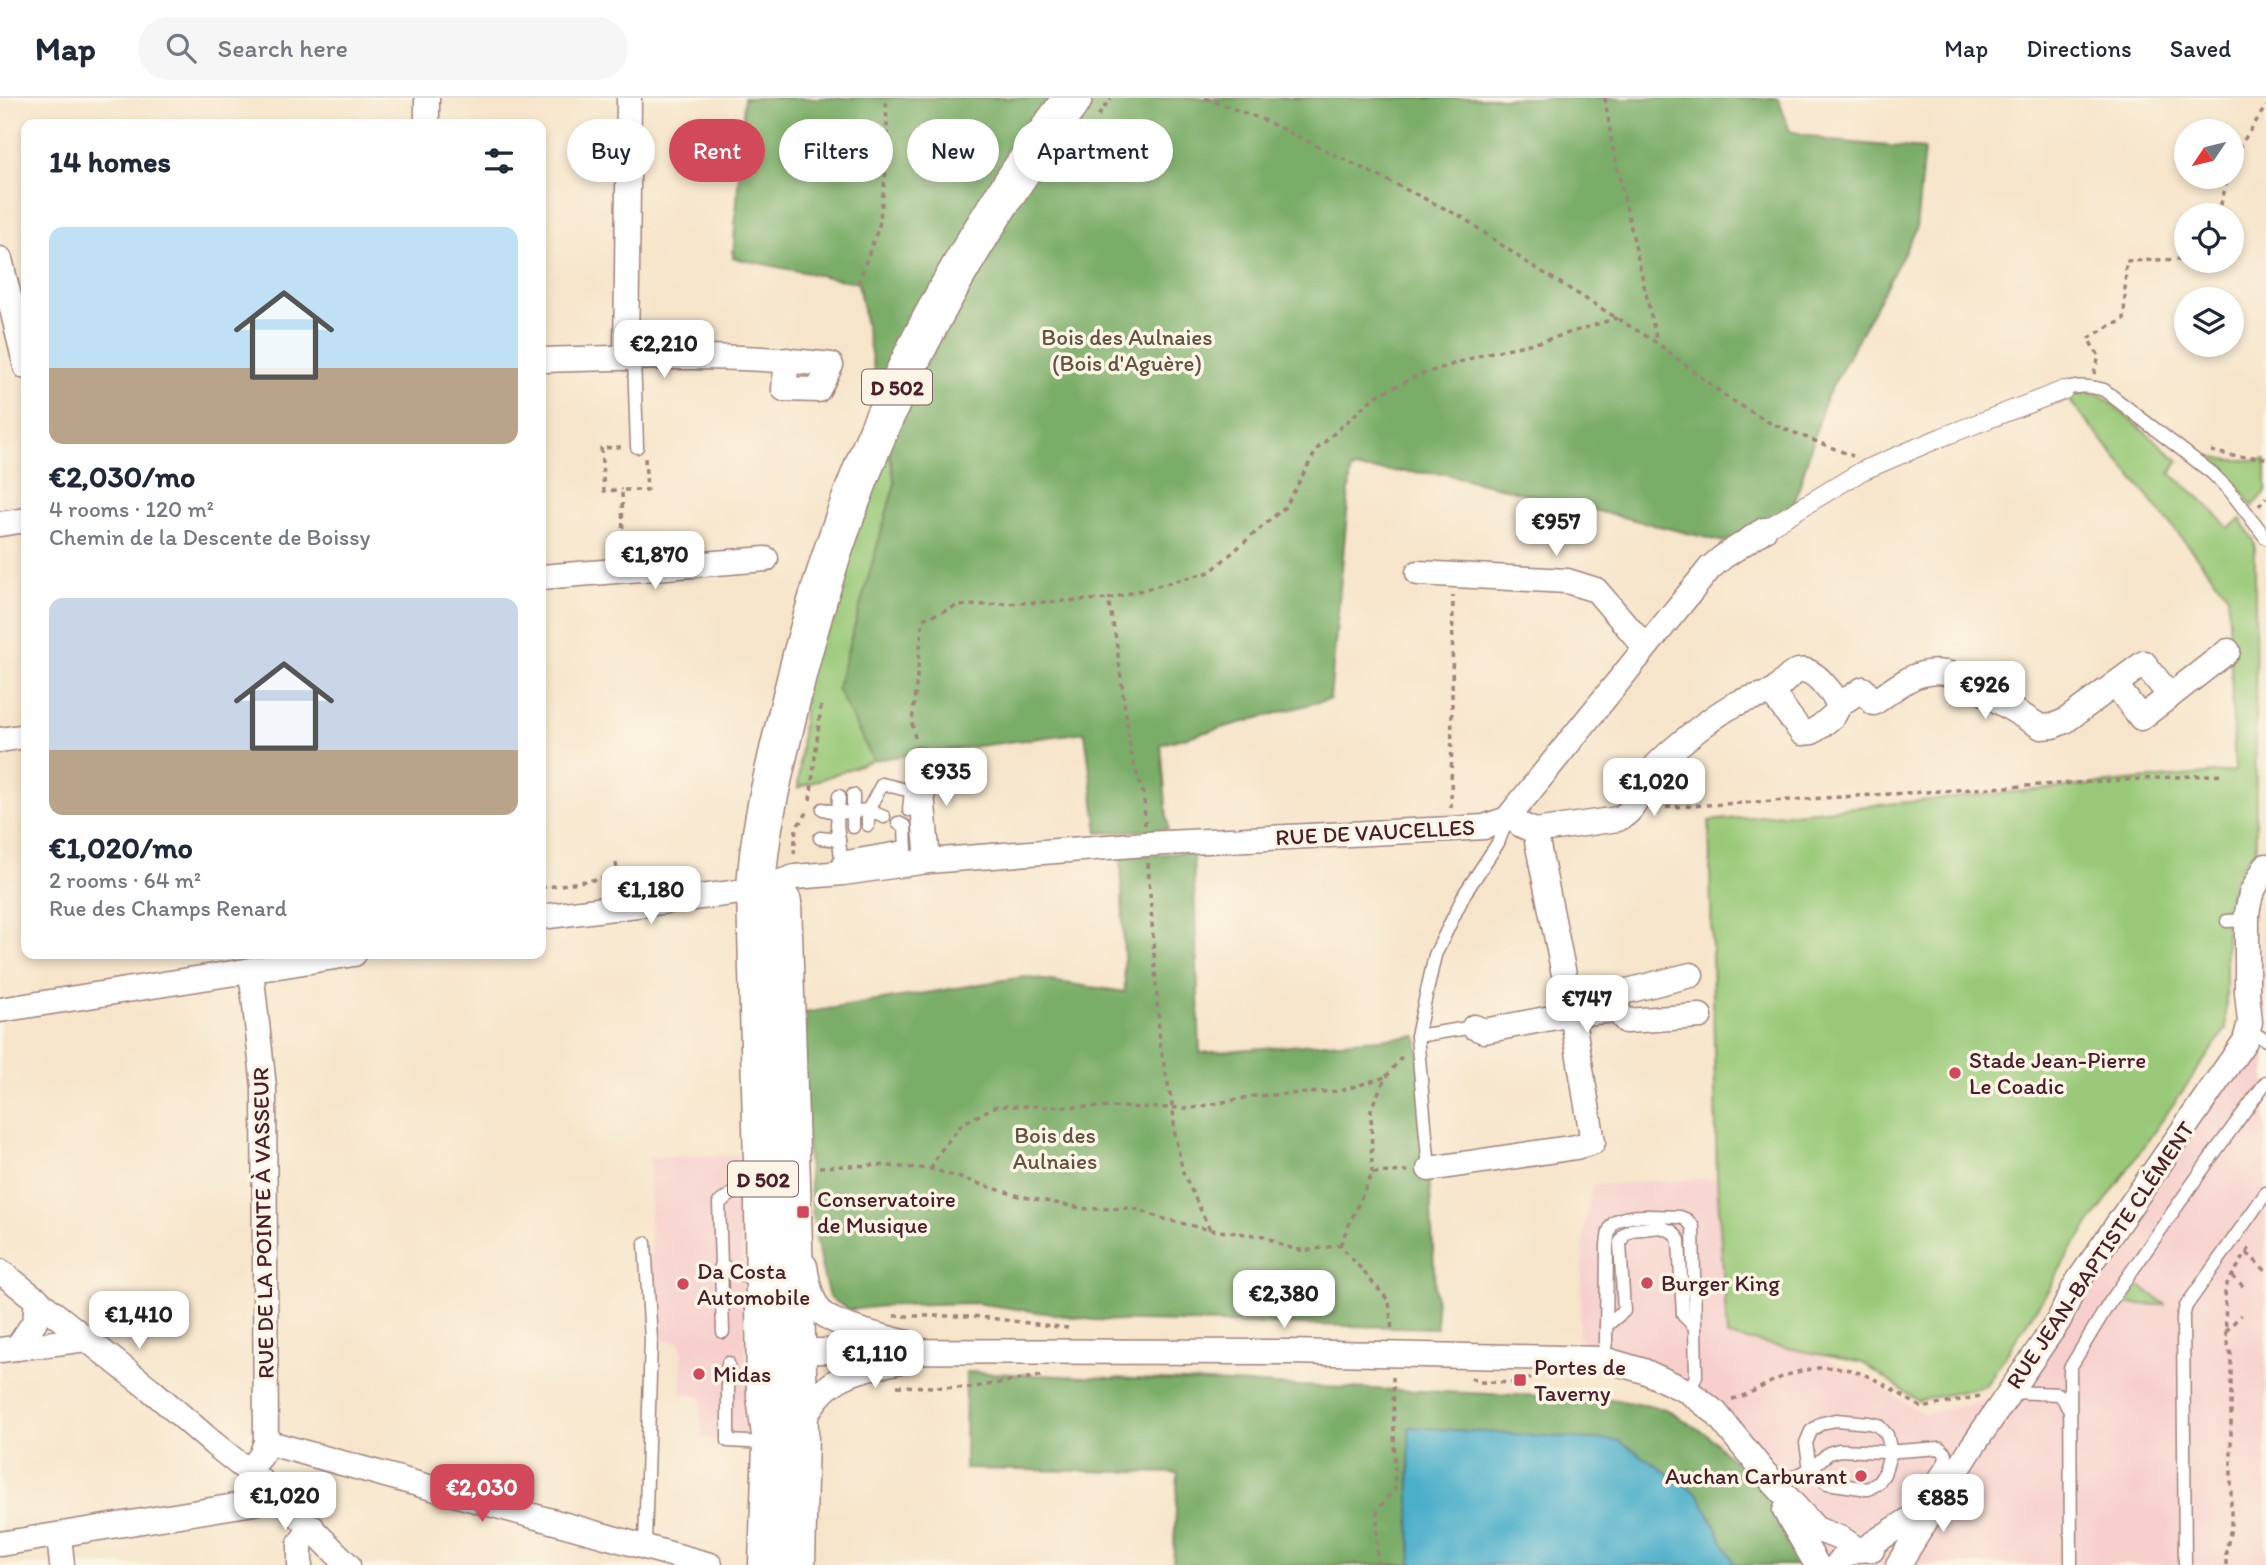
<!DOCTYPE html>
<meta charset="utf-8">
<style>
:root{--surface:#fff;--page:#f6f6f7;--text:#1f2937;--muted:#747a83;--line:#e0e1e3;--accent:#d1495b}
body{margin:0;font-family:Itim,sans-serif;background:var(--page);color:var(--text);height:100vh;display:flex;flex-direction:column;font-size:26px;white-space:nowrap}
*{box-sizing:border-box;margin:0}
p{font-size:23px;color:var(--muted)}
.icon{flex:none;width:38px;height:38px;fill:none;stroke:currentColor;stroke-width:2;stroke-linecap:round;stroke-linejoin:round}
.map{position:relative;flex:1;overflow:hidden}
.drawer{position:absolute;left:21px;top:21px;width:525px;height:840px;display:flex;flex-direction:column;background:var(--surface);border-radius:14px;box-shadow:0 4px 10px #0003}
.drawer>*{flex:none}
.guide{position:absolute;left:567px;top:21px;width:665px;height:63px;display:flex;gap:14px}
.needle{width:46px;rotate:235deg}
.tools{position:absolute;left:2174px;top:21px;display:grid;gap:14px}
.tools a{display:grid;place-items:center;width:70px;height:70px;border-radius:50%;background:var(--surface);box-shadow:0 4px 10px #0003;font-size:35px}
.price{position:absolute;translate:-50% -60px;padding:0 16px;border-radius:14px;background:#fff;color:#222;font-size:23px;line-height:46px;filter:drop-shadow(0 2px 4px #0008)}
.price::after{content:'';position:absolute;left:50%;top:42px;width:21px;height:16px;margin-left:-10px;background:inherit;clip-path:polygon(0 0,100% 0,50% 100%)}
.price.on{background:var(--accent);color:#fff}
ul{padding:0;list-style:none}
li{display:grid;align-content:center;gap:14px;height:371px;padding:0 28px}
li span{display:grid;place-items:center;height:217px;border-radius:14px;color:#555}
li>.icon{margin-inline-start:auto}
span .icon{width:126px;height:126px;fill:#fffc;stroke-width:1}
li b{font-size:30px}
h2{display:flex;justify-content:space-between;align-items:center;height:84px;padding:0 28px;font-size:30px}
.pill{padding:0 24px;border-radius:32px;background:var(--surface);box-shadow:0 4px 10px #0003;font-size:24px;line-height:63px}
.pill.on{background:var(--accent);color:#fff}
header{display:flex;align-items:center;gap:42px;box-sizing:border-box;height:98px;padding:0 35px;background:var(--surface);border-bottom:2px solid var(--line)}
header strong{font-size:33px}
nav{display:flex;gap:38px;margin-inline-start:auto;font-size:24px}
.search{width:490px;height:63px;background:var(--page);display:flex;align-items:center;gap:18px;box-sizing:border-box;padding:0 24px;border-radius:38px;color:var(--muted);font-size:26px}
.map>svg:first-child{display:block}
.built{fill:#f7d0cd}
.green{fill:#99c978;stroke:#727452;stroke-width:2}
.forest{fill:#7aad68;stroke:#62664a;stroke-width:2}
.water{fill:#4bafca;stroke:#4a677a;stroke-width:2}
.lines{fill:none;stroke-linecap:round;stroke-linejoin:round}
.service-casing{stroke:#a0827b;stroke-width:15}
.pedestrian-casing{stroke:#a0827b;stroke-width:20}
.minor-casing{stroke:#a0827b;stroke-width:27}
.primary-casing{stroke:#a0827b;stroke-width:41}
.path{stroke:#a0827b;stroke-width:3.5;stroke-dasharray:5 5;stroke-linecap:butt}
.service{stroke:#fff;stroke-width:12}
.pedestrian{stroke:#fff;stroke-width:18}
.minor{stroke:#fff;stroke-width:24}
.primary{stroke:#fff;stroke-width:38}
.poi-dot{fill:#d1495b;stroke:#fcf5e5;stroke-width:2.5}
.labels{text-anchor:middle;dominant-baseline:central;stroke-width:7;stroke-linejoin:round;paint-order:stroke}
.shield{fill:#fcf5e5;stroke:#7f5f63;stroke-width:2}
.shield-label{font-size:21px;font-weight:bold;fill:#4a1f2b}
.park-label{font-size:23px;fill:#625242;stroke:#fcf5e5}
.street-label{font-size:23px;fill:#4a1f2b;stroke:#fcf5e5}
.poi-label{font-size:23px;fill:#4a1f2b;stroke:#fcf5e5;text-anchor:start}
</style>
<header>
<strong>Map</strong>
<div class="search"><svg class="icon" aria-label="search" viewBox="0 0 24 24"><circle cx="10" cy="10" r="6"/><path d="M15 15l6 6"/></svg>Search here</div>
<nav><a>Map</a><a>Directions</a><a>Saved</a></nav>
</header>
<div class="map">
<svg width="2266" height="1467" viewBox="0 0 2266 1467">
<rect width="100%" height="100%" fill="#fcf5e5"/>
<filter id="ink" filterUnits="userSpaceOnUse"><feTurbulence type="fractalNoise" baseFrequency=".0143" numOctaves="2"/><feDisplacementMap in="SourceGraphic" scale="14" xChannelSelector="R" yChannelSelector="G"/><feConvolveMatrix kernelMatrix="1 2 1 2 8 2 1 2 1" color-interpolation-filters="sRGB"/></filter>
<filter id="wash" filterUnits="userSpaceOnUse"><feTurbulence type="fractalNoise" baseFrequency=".00686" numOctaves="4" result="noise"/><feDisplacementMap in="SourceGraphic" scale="28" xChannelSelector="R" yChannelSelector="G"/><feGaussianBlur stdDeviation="1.57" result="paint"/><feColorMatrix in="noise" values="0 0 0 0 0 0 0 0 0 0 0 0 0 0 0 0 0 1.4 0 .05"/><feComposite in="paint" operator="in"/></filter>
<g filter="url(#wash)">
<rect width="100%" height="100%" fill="#f7e5cb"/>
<g class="built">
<path d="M 2266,793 L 2266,1467 L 1816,1467 L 1786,1414 L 1716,1315 L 1603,1261 L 1579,1241 L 1584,1131 L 1592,1087 L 1717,1080 L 1727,1238 L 1811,1254 L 1870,1281 L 1923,1316 L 1994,1301 L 2093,1173 L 2251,950 L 2262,894 L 2261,805 Z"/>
<path d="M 738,1057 L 749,1344 L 701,1341 L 701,1298 L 682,1297 L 681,1244 L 651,1241 L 650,1059 Z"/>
</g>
<g class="green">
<path d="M 953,193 L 837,590 L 873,662 L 798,690 L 807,568 L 854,423 Z"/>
<path d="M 2074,295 L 2092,295 L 2101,297 L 2179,363 L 2170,376 C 2193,392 2211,408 2228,430 L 2241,421 L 2253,442 L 2255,450 L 2256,753 L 2243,765 L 2226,807 L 2226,931 L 2069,1155 L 2049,1191 L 1985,1288 L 1918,1303 L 1863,1265 L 1727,1238 L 1717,1080 L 1709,723 L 2235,673 L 2228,497 L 2066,298 Z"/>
<path d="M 2210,358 L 2230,362 L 2266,362 L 2266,394 L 2252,409 C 2241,390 2226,373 2208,360 Z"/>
<path d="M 2137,1186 L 2165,1206 L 2165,1207 L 2123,1206 L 2122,1201 L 2133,1187 Z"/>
</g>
<g class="forest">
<path d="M 744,0 L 1778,0 L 1790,33 L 1831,43 L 1924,51 L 1916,132 L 1825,302 L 1792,413 L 1724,444 L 1445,376 L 1351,371 L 1330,601 L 1161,646 L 1168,731 L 1098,735 L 1085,634 L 873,662 L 837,590 L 895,385 L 858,185 L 733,160 Z"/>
<path d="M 1193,754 L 1200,955 L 1417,938 L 1429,1071 L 1437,1230 L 1094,1222 L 975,1205 L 893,1207 L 849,1212 L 829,1199 C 803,1107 807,1010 803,915 L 1023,879 L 1125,894 L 1121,759 Z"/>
<path d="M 966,1274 L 1611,1301 L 1665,1311 L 1708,1337 L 1769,1401 L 1805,1467 L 1173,1467 L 1178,1375 L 965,1371 Z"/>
</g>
<path class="water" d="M 1409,1329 L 1620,1343 L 1698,1396 L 1735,1467 L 1416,1467 L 1411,1465 Z"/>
</g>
<g filter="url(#ink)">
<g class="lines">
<defs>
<g id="service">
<path d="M 634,259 L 637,349"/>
<path d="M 2064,292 C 2078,287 2089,288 2104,292 L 2212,375 L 2231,394 L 2266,440"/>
<path d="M 853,697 L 853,729"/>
<path d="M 823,711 L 838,715 L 839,698"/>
<path d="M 898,725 L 905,728 L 906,755"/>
<path d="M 868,727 L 868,712 L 882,686 L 911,693 L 909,712"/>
<path d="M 820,740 L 839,742"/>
<path d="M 841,760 L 837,726 L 838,715 L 868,712 L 884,719"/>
<path d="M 838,766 L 841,760 L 906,749"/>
<path d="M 2227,823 L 2248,822"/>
<path d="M 2249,933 L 2266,942"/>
<path d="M 1417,938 L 1474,929"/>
<path d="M 1429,1071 L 1417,938 L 1435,857 L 1465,795 L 1498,745 L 1507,722"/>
<path d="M 760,1083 L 747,1085 L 719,1105 L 721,1167 L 761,1186"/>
<path d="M 721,1167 L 723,1234"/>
<path d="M 1606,1228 L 1624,1213 L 1620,1145 L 1624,1137 L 1631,1132 L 1661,1129 L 1673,1134 L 1679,1142 L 1683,1217 L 1694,1228"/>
<path d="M 1603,1261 L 1606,1244 L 1607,1147 C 1608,1140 1608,1131 1613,1126 C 1623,1114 1665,1119 1680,1119 L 1687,1122 L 1693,1129 L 1696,1278 L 1689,1294"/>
<path d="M 728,1265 L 728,1343 L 768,1345"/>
<path d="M 2010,1294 L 2058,1296 L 2063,1300 L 2068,1310"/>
<path d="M 1810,1371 L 1829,1355 L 1839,1352 L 1885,1354 L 1940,1350 L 1946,1356 L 1945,1364 L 1929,1387 L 1925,1407"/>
<path d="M 1776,1388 L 1810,1371 L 1827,1385 L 1868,1391 L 1878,1385 L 1884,1376 L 1891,1354 L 1887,1337 L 1878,1327 L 1869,1325 L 1836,1322 L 1822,1325 L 1811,1333 L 1806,1345 L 1810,1371"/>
<path d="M 645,1448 L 651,1241 L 645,1145"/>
<path d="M 2071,1467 L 2070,1270 L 2108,1207 L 2212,1058 L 2266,984"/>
<path d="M 2185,1467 L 2183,1219 L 2186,1208 L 2266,1095"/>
</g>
<path id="pedestrian" d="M 1764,432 L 1862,373 L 1942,339 L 2064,292"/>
<g id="minor">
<path d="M 427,0 L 427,26"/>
<path d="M 0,161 L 26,269"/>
<path d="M 626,260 L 629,0"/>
<path d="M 541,262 C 637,259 735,255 831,267 L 818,292 L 784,291 L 787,262"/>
<path d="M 0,426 L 26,422"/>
<path d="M 1418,475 L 1567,483 L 1596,492 L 1645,549"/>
<path d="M 541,479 L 766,461"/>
<path d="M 2170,598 L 2228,553"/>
<path d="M 1840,606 C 1834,598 1828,591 1822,584 C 1800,560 1791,578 1772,595 L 1802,635 L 1812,634 L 1821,628 L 1834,617 L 1840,606 L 1863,591 L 1874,605 C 1901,586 1919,567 1955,577 L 2041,629 L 2053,628 L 2065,623 L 2144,565 L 2170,598 L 2141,620 L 2115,586"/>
<path d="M 0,642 L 26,638"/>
<path d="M 919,661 L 928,763"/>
<path d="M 1521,727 L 1535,733 L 1618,721 C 1638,712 1639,691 1651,674 C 1662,658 1718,614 1736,606 C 1747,600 1760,598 1772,595"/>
<path d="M 541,819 L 756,792 L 795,779 L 843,775 L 928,763 L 1146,746 L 1451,731 L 1484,729 L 1507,721 L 1710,470 L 1723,459 L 1764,432"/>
<path d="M 0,912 L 354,856"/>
<path d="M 1616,912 L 1626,923 L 1700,918"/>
<path d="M 1474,929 L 1484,933 L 1572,916 L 1616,912 L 1619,895 L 1691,877"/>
<path d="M 1429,1071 L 1576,1049 L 1593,1044 L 1572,916 L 1535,733"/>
<path d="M 805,1168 C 807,1182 811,1203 821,1214 C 834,1228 888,1240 908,1245"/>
<path d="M 0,1173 L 150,1291 L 214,1346 L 277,1396 L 348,1467"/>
<path d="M 17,1250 L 35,1223 L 37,1201"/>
<path d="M 0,1252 L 87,1241"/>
<path d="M 783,1253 L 1288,1254 L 1603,1261 L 1644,1273 L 1689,1294 L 1716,1315 L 1763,1373 L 1816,1431 L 1842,1441 L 1858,1452"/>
<path d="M 802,1327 C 821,1280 851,1273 897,1264"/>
<path d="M 266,1344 L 710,1467"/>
<path d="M 248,1373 L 261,1358 L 266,1344 L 264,989 L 251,872"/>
<path d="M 1785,1413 L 1817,1467"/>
<path d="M 59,1437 L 62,1467"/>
<path d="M 0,1446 L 254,1405 L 277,1396"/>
<path d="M 1864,1451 L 1918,1416 L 1928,1405"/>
<path d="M 300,1467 L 300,1445 L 312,1429"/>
<path d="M 1837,1467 C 1846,1454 1857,1450 1872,1452"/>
<path d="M 1898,1467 L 1972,1349 L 2059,1222 L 2076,1186 L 2245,943 L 2250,924 L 2247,894 L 2247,815 L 2251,796 L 2266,768"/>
</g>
<g id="primary">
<path d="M 782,804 L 799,1334 L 796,1467"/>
<path d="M 768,1467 L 772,1345 L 766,1298 L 764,1106 L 756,792 C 759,729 775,670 789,610 C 842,381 931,188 1073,0"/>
</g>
</defs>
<use href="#service" class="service-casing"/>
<use href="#pedestrian" class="pedestrian-casing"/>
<use href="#minor" class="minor-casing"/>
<use href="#primary" class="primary-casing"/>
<g class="path">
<path d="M 1205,0 L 1266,23 L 1462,119 L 1523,162 L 1657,245 L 1728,300 L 1772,326 L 1853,358"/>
<path d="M 1605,0 L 1612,46 L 1657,244"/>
<path d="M 1098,18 L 1111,0"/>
<path d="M 2231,69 L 2240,48 L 2266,8"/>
<path d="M 2218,117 L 2228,79"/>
<path d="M 858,185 L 879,128 L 888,56 L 886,0"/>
<path d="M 2094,276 L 2099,258 L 2088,241 L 2110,227 L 2124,223 L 2126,163 L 2186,161"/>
<path d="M 621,349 L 601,350 L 604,393 L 622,392"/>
<path d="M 2211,353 L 2233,358 L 2266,360"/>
<path d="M 2259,408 L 2266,399"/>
<path d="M 623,450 L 622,392 L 647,392 L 645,360"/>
<path d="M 915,640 L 912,625 L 923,521 L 957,508 L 1109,501"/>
<path d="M 810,702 L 821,608"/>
<path d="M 1451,710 L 1453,497"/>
<path d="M 1656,710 L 2225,676"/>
<path d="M 1145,727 L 1144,699 L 1131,656 L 1116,541 L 1108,501 L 1210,474 L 1286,408 L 1317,351 L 1374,299 L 1419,277 L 1488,255 L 1543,243 L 1617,220"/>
<path d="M 794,756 L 796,730 L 809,712"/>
<path d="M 616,765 L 618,778"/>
<path d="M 1148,765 L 1160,946 L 1173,1011 L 1175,1038 L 1183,1074 L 1210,1132"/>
<path d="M 541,790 L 618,778 L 619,789"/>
<path d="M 819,1069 L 876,1067 L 931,1071 L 1019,1098 L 1087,1111 L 1133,1110 L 1164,1121 L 1210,1132 L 1264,1138 L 1283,1148 L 1304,1153 L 1340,1147 L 1389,1203 L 1392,1234"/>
<path d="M 931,1071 L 938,1056 L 962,1026 L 996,1008 L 1193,1010 L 1254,998 L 1339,993 L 1386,979"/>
<path d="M 1372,1075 L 1371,1010 L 1386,979 L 1403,957"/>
<path d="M 1340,1147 L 1372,1075 L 1409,1073"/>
<path d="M 2247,1155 L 2266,1173"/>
<path d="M 2232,1178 L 2245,1190"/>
<path d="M 894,1218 L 973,1218 L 1068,1230"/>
<path d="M 2226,1233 L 2241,1217"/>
<path d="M 1471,1280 L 1479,1284 L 1525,1285 L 1531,1280"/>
<path d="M 897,1288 L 969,1290 L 1046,1277"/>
<path d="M 1732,1301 C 1750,1297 1765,1286 1782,1279 C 1845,1256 1871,1278 1922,1310 L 1980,1298"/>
<path d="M 1377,1467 L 1377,1413 L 1395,1390 L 1393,1279"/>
<path d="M 2226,1467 L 2226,1454 L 2231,1430 L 2231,1257 L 2226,1241 L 2225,1189 L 2252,1146"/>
</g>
<use href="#service" class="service"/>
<use href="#pedestrian" class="pedestrian"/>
<use href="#minor" class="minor"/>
<use href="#primary" class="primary"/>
</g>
</g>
<g class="poi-dot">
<circle cx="1955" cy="975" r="7"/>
<rect x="796" y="1107" width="14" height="14" rx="3.5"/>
<circle cx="1647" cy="1185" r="7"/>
<circle cx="683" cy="1186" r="7"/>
<circle cx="699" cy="1276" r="7"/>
<rect x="1513" y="1275" width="14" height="14" rx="3.5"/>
<circle cx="1861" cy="1378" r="7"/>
</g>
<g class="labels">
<g class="shield">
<rect x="862" y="271.5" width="70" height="35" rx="5"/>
<rect x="728" y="1063.5" width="70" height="35" rx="5"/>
</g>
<g class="shield-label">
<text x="897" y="289">D 502</text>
<text x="763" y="1081">D 502</text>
</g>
<g class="park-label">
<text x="1127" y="239">Bois des Aulnaies<tspan x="1127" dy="26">(Bois d'Aguère)</tspan></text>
<text x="1055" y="1037">Bois des<tspan x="1055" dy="26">Aulnaies</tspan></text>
</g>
<g class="street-label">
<text transform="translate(1375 734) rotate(-3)">RUE DE VAUCELLES</text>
<text transform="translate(263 1125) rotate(-91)">RUE DE LA POINTE À VASSEUR</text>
<text transform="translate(2100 1157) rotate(-56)">RUE JEAN-BAPTISTE CLÉMENT</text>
</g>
<g class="poi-label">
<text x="1969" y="962">Stade Jean-Pierre<tspan x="1969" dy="26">Le Coadic</tspan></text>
<text x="817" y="1101">Conservatoire<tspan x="817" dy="26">de Musique</tspan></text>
<text x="697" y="1173">Da Costa<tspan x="697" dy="26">Automobile</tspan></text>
<text x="1661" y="1185">Burger King</text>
<text x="1534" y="1269">Portes de<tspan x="1534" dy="26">Taverny</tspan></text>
<text x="713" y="1276">Midas</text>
<text x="1847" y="1378" text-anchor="end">Auchan Carburant</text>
</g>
</g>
</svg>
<div class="tools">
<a><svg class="needle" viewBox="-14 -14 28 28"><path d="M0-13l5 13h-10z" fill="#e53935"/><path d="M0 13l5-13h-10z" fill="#747a83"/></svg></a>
<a><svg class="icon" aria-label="locate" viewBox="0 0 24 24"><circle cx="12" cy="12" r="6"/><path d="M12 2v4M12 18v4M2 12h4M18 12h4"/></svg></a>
<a><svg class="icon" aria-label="layers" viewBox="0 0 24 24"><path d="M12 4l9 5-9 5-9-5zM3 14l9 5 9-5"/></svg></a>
</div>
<b class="price" style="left:664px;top:282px">€2,210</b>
<b class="price" style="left:1556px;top:460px">€957</b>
<b class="price" style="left:655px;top:493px">€1,870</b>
<b class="price" style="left:1985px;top:623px">€926</b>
<b class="price" style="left:946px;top:710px">€935</b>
<b class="price" style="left:1654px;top:720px">€1,020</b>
<b class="price" style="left:651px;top:828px">€1,180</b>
<b class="price" style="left:1587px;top:937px">€747</b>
<b class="price" style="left:1284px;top:1232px">€2,380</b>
<b class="price" style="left:139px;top:1253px">€1,410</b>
<b class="price" style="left:875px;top:1292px">€1,110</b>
<b class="price on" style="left:482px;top:1426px">€2,030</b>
<b class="price" style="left:285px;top:1434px">€1,020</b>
<b class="price" style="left:1943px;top:1436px">€885</b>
<div class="guide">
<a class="pill">Buy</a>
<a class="pill on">Rent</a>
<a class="pill">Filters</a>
<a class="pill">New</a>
<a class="pill">Apartment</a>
</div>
<section class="drawer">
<h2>14 homes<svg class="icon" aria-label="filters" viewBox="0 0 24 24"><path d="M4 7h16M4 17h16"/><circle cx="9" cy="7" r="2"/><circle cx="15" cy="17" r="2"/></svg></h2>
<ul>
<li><span style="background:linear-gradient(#bfe0f5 65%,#b9a48a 0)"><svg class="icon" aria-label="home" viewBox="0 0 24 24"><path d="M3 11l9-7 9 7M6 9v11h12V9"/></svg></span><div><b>€2,030/mo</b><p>4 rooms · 120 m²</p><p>Chemin de la Descente de Boissy</p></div></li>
<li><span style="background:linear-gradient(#c9d6e8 70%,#b9a48a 0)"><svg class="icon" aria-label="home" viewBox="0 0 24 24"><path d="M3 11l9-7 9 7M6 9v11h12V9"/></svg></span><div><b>€1,020/mo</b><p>2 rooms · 64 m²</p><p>Rue des Champs Renard</p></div></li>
</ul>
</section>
</div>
